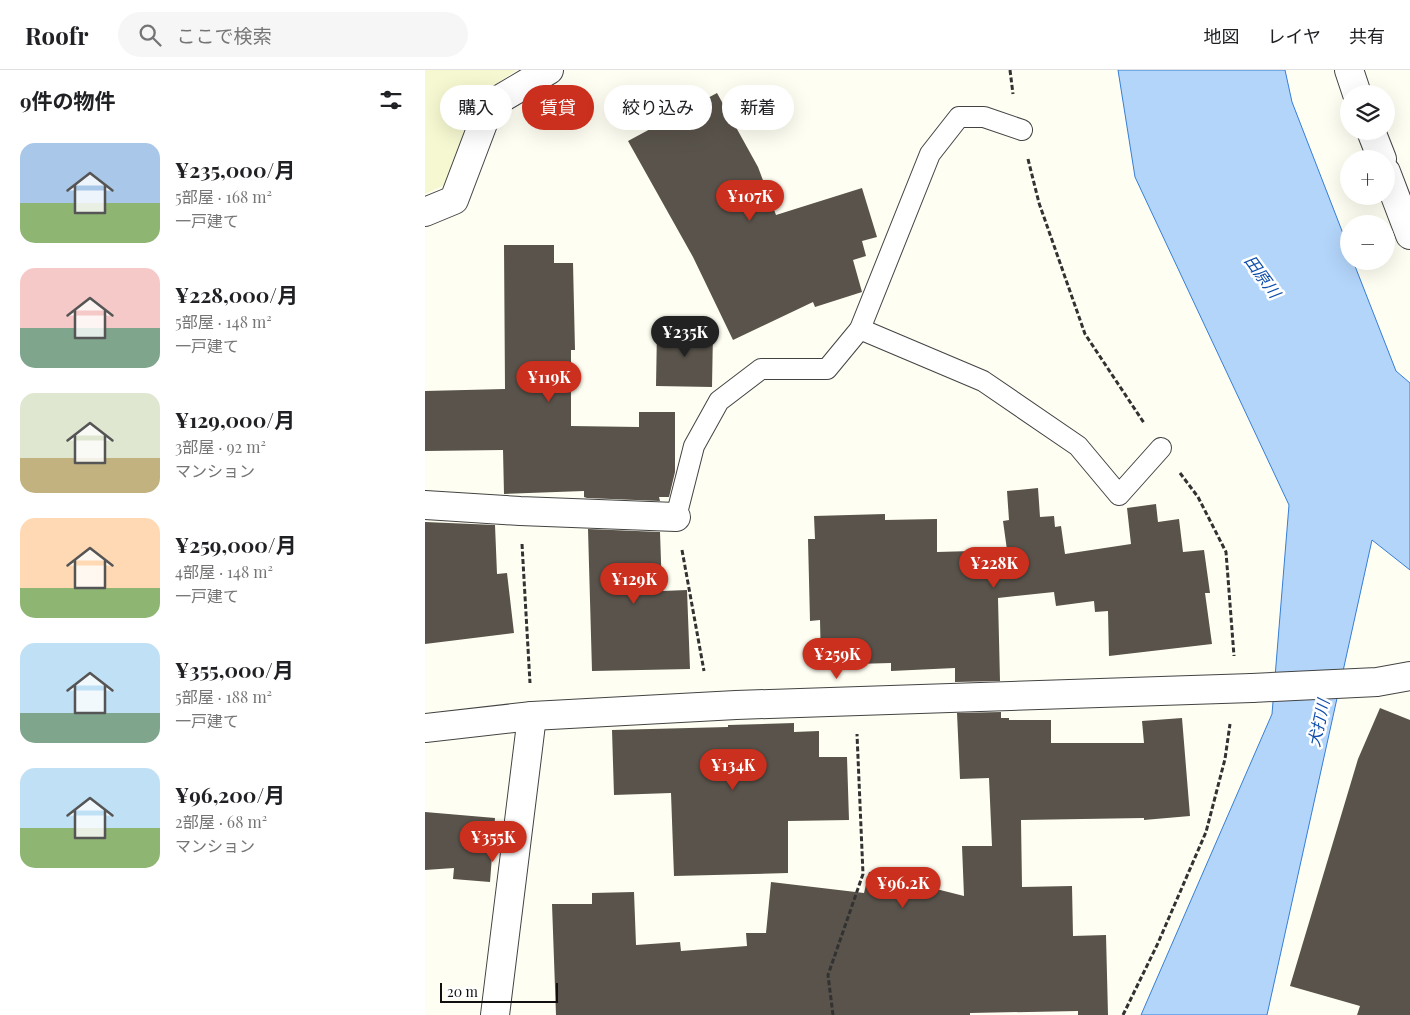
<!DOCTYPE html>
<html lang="ja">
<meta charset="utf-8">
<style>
:root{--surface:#fff;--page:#f6f6f6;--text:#202124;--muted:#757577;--line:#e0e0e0;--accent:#cb2f1d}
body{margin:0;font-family:"Playfair Display","Noto Sans JP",serif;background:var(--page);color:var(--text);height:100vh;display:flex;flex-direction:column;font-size:19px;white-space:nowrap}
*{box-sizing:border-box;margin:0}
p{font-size:16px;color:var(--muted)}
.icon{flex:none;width:28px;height:28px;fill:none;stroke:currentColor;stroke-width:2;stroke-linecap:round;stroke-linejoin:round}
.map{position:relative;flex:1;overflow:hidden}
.panel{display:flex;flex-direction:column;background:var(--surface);width:425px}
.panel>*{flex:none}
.hud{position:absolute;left:15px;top:15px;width:475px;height:45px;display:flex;gap:10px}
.controls{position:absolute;left:915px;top:15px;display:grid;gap:10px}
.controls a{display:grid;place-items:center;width:55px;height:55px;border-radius:50%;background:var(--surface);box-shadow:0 5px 20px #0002;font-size:25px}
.scale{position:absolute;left:15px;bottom:12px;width:118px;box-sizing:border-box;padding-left:5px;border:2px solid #101010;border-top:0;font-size:14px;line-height:18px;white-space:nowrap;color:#101010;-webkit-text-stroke:4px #fff;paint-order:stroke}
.price{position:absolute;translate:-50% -42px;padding:0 11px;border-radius:18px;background:var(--accent);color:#fff;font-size:16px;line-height:32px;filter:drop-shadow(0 1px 2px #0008)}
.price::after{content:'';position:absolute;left:50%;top:30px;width:15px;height:11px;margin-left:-8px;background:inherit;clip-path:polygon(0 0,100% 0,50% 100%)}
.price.active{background:#222;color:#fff}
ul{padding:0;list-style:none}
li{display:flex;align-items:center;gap:15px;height:125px;padding:0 20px}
li span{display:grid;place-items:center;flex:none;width:140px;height:100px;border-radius:15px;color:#555}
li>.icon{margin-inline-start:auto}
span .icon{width:60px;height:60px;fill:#fffc;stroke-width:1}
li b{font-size:21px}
h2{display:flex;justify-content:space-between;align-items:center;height:60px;padding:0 20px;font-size:21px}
.tag{padding:0 18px;border-radius:22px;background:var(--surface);box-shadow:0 5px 20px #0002;font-size:18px;line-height:45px}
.tag.active{background:var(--accent);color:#fff}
header{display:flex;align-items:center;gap:30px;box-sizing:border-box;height:70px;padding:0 25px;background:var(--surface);border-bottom:1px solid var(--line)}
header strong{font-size:24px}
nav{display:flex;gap:28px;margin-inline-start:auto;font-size:18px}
.search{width:350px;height:45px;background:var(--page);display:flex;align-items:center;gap:12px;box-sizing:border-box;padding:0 18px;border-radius:28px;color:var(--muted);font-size:19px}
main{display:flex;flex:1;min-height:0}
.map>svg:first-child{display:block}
.farmland{fill:#f5f8d0}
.water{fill:#b3d5fa;stroke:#357ed7}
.building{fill:#59534b}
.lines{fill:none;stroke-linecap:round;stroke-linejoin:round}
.service-casing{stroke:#434343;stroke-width:22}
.minor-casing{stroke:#434343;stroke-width:30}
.tertiary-casing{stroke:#434343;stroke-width:30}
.path{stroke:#323232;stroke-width:3;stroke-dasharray:5 2.5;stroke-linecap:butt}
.service{stroke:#fff;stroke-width:20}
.minor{stroke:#fff;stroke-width:28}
.tertiary{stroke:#fff;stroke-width:28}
.labels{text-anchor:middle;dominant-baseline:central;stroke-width:5;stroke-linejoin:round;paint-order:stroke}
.water-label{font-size:16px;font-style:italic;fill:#0f4fac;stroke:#fff}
</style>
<header>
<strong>Roofr</strong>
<div class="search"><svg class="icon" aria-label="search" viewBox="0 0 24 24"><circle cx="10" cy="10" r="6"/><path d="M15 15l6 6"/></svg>ここで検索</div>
<nav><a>地図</a><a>レイヤ</a><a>共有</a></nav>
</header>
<main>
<section class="panel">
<h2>9件の物件<svg class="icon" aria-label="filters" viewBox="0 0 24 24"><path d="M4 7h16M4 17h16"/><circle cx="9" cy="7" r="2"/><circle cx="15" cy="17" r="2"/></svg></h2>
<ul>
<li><span style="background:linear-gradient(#a9c7e8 60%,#8fb573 0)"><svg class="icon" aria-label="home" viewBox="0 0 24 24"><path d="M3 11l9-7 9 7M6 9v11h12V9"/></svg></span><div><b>¥235,000/月</b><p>5部屋 · 168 m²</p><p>一戸建て</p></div></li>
<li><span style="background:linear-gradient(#f6c9c9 60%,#7fa58c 0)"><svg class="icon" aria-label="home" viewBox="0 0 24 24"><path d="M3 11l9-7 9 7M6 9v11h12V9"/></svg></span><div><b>¥228,000/月</b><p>5部屋 · 148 m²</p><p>一戸建て</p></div></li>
<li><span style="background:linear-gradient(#dfe7d0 65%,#c2b280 0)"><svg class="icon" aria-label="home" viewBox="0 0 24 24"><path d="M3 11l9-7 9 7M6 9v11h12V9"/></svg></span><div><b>¥129,000/月</b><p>3部屋 · 92 m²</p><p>マンション</p></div></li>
<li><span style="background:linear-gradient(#ffd9b3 70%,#8fb573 0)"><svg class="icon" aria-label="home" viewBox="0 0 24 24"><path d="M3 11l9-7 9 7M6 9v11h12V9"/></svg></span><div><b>¥259,000/月</b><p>4部屋 · 148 m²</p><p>一戸建て</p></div></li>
<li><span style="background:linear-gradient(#bfe0f5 70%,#7fa58c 0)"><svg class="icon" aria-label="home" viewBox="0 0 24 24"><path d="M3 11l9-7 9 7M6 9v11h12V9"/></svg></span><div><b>¥355,000/月</b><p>5部屋 · 188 m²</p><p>一戸建て</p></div></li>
<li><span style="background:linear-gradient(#bfe0f5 60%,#8fb573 0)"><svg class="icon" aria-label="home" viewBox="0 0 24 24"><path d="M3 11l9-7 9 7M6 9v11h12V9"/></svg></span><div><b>¥96,200/月</b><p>2部屋 · 68 m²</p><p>マンション</p></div></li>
</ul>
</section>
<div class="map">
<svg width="985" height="945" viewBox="0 0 985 945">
<rect width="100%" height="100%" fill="#fffef2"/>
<path class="farmland" d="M 0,0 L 92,0 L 55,25 L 22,114 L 0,124 Z"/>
<path class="water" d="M 693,0 L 860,0 L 867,32 L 924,179 L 924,191 L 928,191 L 971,301 L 985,313 L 985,500 L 947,470 L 842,945 L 716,945 L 847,644 L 864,435 L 710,107 Z"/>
<g class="building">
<path d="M 292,23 L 333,97 L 351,145 L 437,118 L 452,167 L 437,171 L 441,186 L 428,190 L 437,222 L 390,237 L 388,232 L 308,270 L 268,187 L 203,71 Z"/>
<path d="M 79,175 L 129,175 L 129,193 L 148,193 L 150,280 L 146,280 L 146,356 L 214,357 L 214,342 L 250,342 L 250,402 L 244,427 L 234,427 L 235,431 L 162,428 L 159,427 L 159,421 L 79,424 L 78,380 L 0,381 L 0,321 L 80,319 Z"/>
<path d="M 232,260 L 288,261 L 287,317 L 231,316 Z"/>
<path d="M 613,418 L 615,447 L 629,446 L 630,457 L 636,456 L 640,484 L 706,474 L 702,438 L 731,434 L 733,452 L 754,449 L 758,482 L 779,480 L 785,523 L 780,523 L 787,574 L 684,586 L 683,541 L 670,542 L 669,531 L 631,536 L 629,522 L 573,528 L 575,611 L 530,612 L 530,598 L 466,601 L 466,593 L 396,595 L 395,550 L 385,551 L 383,469 L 390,469 L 389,446 L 460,444 L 460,450 L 512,449 L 512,482 L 582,480 L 578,451 L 584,450 L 582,421 Z"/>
<path d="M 0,452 L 70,455 L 72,504 L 82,503 L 89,563 L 0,574 Z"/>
<path d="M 163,459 L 235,462 L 237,521 L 262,520 L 265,599 L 167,601 Z"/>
<path d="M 955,638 L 985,650 L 985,945 L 932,945 L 935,936 L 865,916 L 933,689 Z"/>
<path d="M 576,642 L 576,648 L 584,648 L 584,650 L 626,650 L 626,673 L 719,673 L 717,651 L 757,648 L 765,746 L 719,750 L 719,748 L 596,750 L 597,817 L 647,816 L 648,866 L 681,865 L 683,945 L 653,945 L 653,941 L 545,943 L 545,945 L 131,945 L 127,834 L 167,834 L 167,823 L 209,822 L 211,875 L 255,872 L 256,881 L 322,876 L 321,863 L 341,863 L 346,812 L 439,823 L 444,802 L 539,826 L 537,776 L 567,776 L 564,708 L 535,709 L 532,643 Z"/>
<path d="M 369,653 L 369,662 L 394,661 L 394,687 L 422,687 L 424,750 L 363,751 L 363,803 L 249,806 L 246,723 L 189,725 L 187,660 L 303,657 L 303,655 Z"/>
<path d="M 0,742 L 70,748 L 65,812 L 28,809 L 29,798 L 0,800 Z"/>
</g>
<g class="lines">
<defs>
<g id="service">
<path d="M 435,259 L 558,311 L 653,376 L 694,425 L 736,378"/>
<path d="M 251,447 L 269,376 L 294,331 L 336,299 L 402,299 L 435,259 L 505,84 L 534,47 L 559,47 L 597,60"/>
</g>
<g id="minor">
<path d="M 924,0 L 932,24"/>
<path d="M 946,61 L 957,89"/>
<path d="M 961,102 L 985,165"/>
<path d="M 0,142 L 29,130 L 65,35 L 124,0"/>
<path d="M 0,435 L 95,441 L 251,447"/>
<path d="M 827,618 L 952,612 L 985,606"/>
</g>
<g id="tertiary">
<path d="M 0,658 L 107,646 L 311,635 L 827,618"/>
<path d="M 70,945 L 107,646"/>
</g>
</defs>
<use href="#service" class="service-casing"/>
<use href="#minor" class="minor-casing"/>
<use href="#tertiary" class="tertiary-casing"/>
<g class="path">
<path d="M 585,0 L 588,24"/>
<path d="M 603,89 L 614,133 L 660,264 L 719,353"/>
<path d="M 755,403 L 773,427 L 801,482 L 809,586"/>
<path d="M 97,474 L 105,613"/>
<path d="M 257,480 L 279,601"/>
<path d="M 408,945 L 403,905 L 438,804 L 432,664"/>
<path d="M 698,945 L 733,873 L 781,762 L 800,689 L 805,654"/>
</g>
<use href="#service" class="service"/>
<use href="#minor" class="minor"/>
<use href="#tertiary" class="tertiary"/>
</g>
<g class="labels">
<g class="water-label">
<text transform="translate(838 206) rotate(54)">田原川</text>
<text transform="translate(893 653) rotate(-78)">犬打川</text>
</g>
</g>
</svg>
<div class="controls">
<a><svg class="icon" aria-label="layers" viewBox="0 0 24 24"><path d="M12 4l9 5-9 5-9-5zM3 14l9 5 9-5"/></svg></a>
<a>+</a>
<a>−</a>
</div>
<div class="scale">20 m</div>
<b class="price" style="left:325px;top:152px">¥107K</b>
<b class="price active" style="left:260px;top:288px">¥235K</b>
<b class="price" style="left:124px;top:333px">¥119K</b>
<b class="price" style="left:569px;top:519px">¥228K</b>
<b class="price" style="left:209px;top:535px">¥129K</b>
<b class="price" style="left:412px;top:610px">¥259K</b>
<b class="price" style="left:308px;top:721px">¥134K</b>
<b class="price" style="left:68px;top:793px">¥355K</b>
<b class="price" style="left:478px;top:839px">¥96.2K</b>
<div class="hud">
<a class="tag">購入</a>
<a class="tag active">賃貸</a>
<a class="tag">絞り込み</a>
<a class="tag">新着</a>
</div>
</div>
</main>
